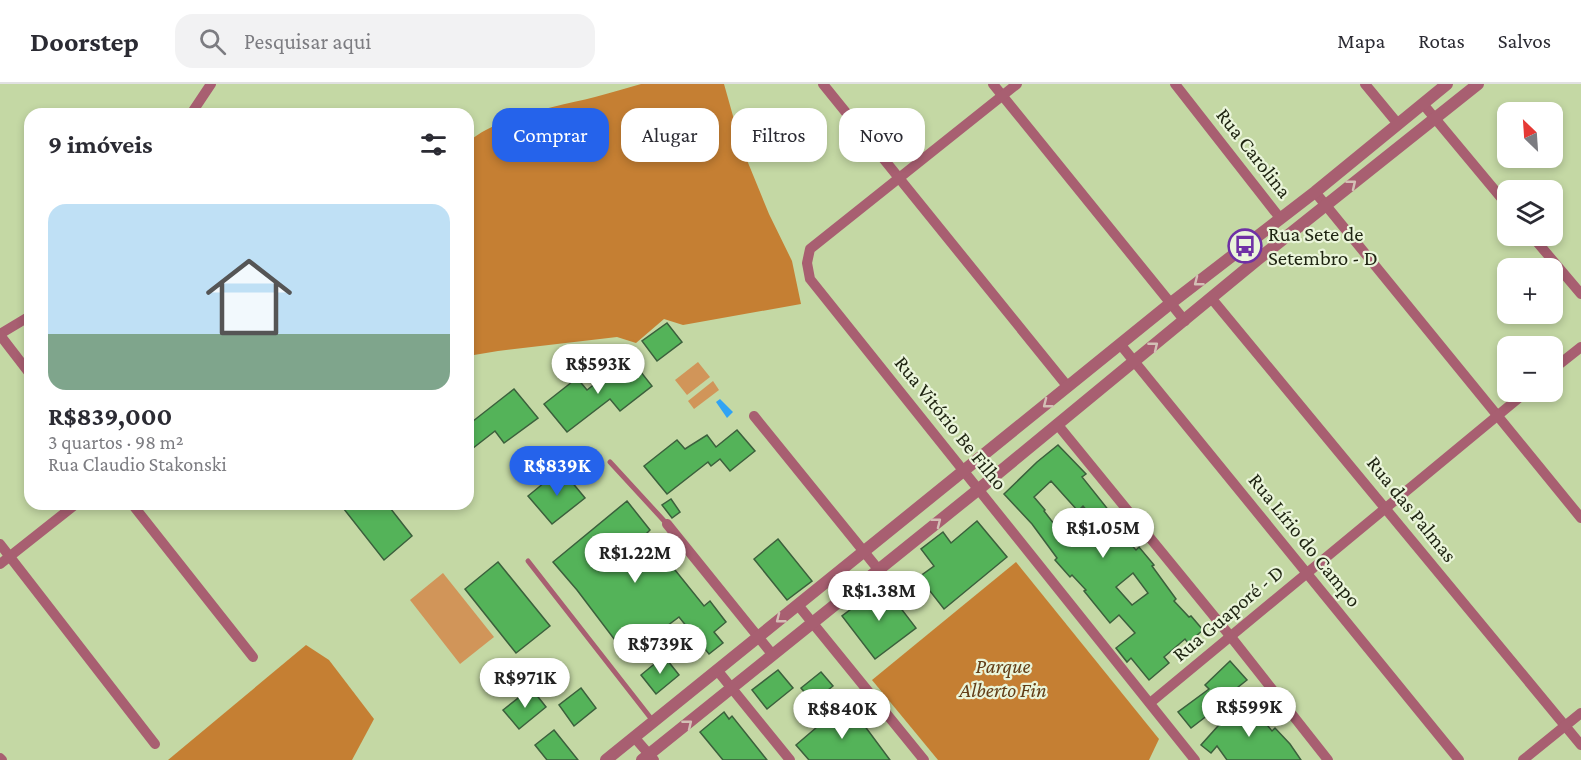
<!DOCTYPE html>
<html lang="pt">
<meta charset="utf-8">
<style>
:root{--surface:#fff;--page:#f2f2f3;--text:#2b2b33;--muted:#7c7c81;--line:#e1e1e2;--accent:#2563eb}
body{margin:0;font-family:"Crimson Pro",serif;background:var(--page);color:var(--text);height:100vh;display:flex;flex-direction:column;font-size:22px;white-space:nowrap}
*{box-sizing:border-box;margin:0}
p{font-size:20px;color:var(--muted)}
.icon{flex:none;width:33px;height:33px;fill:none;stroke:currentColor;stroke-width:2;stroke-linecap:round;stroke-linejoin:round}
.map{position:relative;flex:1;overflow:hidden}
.drawer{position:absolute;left:24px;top:24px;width:450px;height:402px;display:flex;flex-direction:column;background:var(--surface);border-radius:18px;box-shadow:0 3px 9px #0003}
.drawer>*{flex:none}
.banner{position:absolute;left:492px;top:24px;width:570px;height:54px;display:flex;gap:12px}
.needle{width:39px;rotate:335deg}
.fabs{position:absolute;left:1497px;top:18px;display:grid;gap:12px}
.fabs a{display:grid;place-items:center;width:66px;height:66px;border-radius:12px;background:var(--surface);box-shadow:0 3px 9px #0003;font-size:30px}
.price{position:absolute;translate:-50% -51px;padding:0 14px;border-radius:21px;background:#fff;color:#222;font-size:20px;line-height:39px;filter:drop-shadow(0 2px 3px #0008)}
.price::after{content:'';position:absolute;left:50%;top:36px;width:18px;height:14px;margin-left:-9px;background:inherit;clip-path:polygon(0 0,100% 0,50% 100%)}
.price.active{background:var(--accent);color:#fff}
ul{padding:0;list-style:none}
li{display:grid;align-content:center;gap:12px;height:318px;padding:0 24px}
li+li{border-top:2px solid var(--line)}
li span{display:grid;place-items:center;height:186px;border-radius:18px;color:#555}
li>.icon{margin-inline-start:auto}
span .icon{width:108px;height:108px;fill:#fffc;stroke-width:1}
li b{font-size:26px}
h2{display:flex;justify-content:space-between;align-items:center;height:72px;padding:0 24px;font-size:26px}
.tag{padding:0 21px;border-radius:18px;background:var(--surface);box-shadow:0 3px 9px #0003;font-size:21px;line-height:54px}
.tag.active{background:var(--accent);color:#fff}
header{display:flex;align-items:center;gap:36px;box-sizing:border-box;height:84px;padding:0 30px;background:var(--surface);border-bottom:2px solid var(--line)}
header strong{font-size:28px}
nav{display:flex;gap:33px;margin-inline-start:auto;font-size:21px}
.search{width:420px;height:54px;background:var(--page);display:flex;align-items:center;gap:15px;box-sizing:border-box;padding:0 21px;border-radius:18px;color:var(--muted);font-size:22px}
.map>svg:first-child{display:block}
.green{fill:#d19559}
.forest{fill:#c57f33}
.water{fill:#30a3f4}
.building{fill:#54b359;stroke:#3b603c;stroke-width:1.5;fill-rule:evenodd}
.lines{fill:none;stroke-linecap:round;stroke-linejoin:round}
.service{stroke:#a85f71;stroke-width:5}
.minor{stroke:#a85f71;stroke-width:10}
.tertiary{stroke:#a85f71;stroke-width:12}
.oneway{stroke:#d3c0b5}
.labels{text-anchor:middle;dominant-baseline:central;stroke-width:4.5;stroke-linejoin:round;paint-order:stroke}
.street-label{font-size:21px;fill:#1e2411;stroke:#eaf5da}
.poi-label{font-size:21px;fill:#1e2411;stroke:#eaf5da;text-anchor:start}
.park-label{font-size:21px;font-style:italic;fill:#623d16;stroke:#eaf5da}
</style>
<header>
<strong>Doorstep</strong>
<div class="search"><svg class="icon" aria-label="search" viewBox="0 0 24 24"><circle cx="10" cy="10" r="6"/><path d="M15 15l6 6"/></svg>Pesquisar aqui</div>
<nav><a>Mapa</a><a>Rotas</a><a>Salvos</a></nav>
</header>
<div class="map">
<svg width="1581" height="676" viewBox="0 0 1581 676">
<rect width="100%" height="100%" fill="#c4d8a4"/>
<g class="green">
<path d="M 698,278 L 710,293 L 687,311 L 675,296 Z"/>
<path d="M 713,297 L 719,306 L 694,325 L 688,317 Z"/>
<path d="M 443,489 L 494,553 L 460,580 L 410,516 Z"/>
</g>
<g class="forest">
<path d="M 641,0 L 724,0 L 742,64 L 769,130 L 792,177 L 801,220 L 683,241 L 664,235 L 636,259 L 617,253 L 498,267 L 468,272 L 468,58 C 500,31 556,23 595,13 C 611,9 626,4 641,0 Z"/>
<path d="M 1016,478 L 1159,655 L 1149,676 L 938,676 L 872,596 Z"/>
<path d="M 306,561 L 329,576 L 374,635 L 352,676 L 168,676 Z"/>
</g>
<path class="water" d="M 720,315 L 733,328 L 727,334 L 716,318 Z"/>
<g class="building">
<path d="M 667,239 L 682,258 L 657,277 L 642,257 Z"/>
<path d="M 629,273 L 652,302 L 620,327 L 610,315 L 567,348 L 544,320 L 577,294 L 587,306 Z"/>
<path d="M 514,305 L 538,334 L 504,359 L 495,347 L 468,368 L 468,341 Z"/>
<path d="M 737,346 L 755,367 L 730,387 L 720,375 L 711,382 L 708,378 L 667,410 L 644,382 L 677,356 L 685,365 L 707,351 L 716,363 Z"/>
<path d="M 1058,361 L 1086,390 L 1082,393 L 1110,428 L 1114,425 L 1128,441 L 1120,448 L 1136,466 L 1139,463 L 1154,481 L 1152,482 L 1176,515 L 1174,517 L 1189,533 L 1191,532 L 1203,546 L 1188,559 L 1185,555 L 1164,573 L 1169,579 L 1149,596 L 1131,574 L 1127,578 L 1116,564 L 1135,549 L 1119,531 L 1110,539 L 1084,507 L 1086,506 L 1072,491 L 1070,493 L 1055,476 L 1057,474 L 1032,440 L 1004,410 L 1037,378 ZM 1051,397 L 1078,427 L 1083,422 L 1097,438 L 1071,462 L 1044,427 L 1045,426 L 1034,413 ZM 1133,489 L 1148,509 L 1132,521 L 1116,503 Z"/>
<path d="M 561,385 L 585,414 L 552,440 L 528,412 Z"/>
<path d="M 671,415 L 680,428 L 672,434 L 662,421 Z"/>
<path d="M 627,417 L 650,446 L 646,450 L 704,522 L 710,517 L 726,538 L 714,548 L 723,559 L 709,570 L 679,533 L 627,572 L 577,506 L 553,478 Z"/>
<path d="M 340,420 L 387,420 L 412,452 L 384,476 Z"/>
<path d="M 977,437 L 1007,473 L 944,525 L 919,493 L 934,482 L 921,465 L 943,448 L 951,459 Z"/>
<path d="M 778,455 L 812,497 L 787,516 L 754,475 Z"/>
<path d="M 498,478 L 550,542 L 516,569 L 465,505 Z"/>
<path d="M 883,501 L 916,544 L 875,575 L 842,532 Z"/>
<path d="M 664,572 L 679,591 L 656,610 L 641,591 Z"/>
<path d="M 1230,577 L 1247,596 L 1237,604 L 1239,607 L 1191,644 L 1178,628 L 1209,605 L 1205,601 Z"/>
<path d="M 778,586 L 793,604 L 767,625 L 752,606 Z"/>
<path d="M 821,588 L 833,602 L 813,618 L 801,604 Z"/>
<path d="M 531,604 L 546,623 L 519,645 L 503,626 Z"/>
<path d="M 581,604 L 596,624 L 574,642 L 559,621 Z"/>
<path d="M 1244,613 L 1272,647 L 1275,644 L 1290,660 L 1301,676 L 1227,676 L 1217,662 L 1211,669 L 1201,661 Z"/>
<path d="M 845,619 L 861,637 L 890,676 L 809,676 L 796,661 Z"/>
<path d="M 724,628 L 729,635 L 732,632 L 767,676 L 723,676 L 700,648 Z"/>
<path d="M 554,646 L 578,676 L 547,676 L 535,661 Z"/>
</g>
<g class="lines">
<g class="service">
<path d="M 610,378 L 667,440"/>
<path d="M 528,477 L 653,637"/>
</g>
<g class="minor">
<path d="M 823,0 L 1068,303"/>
<path d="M 993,0 L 1185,237"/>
<path d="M 1017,0 L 810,165 L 807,179 L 810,195 L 1195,676"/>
<path d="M 1175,0 L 1280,134"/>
<path d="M 1365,0 L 1398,40"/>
<path d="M 1423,20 L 1508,122"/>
<path d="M 191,30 L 211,0"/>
<path d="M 1315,108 L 1581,434"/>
<path d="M 1532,152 L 1581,210"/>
<path d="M 1212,215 L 1581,661"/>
<path d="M 0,250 L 30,232"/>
<path d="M 0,251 L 30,290"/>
<path d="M 1120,260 L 1459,676"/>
<path d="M 1552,286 L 1581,263"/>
<path d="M 754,332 L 878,485"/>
<path d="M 1057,340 L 1231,553 L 1328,676"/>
<path d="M 132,420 L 253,573"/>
<path d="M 667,440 L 772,570"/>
<path d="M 0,460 L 155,660"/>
<path d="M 0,480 L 76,420"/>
<path d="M 798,521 L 924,676"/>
<path d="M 717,586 L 790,676"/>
<path d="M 1150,619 L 1526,308"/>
<path d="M 634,653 L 654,676"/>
<path d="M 0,674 L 2,676"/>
<path d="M 1523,676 L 1581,629"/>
</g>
<g class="tertiary">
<path d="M 606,676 L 1171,219 L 1315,108 L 1447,0"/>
<path d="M 642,676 L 979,405 L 1257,176 L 1478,0"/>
</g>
</g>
<defs><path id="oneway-chevron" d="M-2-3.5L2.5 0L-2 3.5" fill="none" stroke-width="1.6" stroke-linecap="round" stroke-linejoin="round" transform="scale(1.5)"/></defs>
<g class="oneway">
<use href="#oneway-chevron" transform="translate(1352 100) rotate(-39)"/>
<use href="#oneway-chevron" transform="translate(1198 198) rotate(142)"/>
<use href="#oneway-chevron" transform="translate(1154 262) rotate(-39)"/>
<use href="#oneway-chevron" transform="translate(1047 320) rotate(142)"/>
<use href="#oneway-chevron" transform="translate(937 438) rotate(-38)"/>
<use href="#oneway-chevron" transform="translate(780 535) rotate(142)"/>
<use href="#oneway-chevron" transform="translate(688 640) rotate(-39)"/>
</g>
<defs>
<symbol id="bus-ring" viewBox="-11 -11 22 22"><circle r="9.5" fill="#eaf5da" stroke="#6f30a5" stroke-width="1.5"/><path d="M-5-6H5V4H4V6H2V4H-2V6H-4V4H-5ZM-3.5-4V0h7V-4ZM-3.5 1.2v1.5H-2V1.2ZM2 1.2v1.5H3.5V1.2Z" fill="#6f30a5"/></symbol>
</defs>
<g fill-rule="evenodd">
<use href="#bus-ring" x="1226" y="143" width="38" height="38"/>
</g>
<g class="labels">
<g class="street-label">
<text transform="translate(1254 69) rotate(52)">Rua Carolina</text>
<text transform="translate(951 339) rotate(51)">Rua Vitório Be Filho</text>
<text transform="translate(1412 425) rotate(51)">Rua das Palmas</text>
<text transform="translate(1305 456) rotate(51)">Rua Lírio do Campo</text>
<text transform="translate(1228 529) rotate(-40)">Rua Guaporé - D</text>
</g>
<g class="poi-label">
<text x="1268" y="150">Rua Sete de<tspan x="1268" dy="24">Setembro - D</tspan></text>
</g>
<g class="park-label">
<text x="1003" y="582">Parque<tspan x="1003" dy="24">Alberto Fin</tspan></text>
</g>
</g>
</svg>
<div class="fabs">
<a><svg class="needle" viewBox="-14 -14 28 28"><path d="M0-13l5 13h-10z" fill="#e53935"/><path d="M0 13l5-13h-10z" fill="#7c7c81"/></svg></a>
<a><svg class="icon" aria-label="layers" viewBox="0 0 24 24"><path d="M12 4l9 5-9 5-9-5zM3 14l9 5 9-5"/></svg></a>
<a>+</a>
<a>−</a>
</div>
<b class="price" style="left:598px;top:311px">R$593K</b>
<b class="price active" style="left:557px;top:413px">R$839K</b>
<b class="price" style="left:1103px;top:475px">R$1.05M</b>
<b class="price" style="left:635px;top:500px">R$1.22M</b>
<b class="price" style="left:879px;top:538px">R$1.38M</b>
<b class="price" style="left:660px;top:591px">R$739K</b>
<b class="price" style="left:525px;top:625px">R$971K</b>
<b class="price" style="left:1249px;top:654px">R$599K</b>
<b class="price" style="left:842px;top:656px">R$840K</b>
<div class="banner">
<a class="tag active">Comprar</a>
<a class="tag">Alugar</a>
<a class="tag">Filtros</a>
<a class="tag">Novo</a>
</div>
<section class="drawer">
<h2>9 imóveis<svg class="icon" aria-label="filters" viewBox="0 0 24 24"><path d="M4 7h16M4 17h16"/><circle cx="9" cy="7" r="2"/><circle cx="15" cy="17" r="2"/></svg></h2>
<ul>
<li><span style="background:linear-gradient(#bfe0f5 70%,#7fa58c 0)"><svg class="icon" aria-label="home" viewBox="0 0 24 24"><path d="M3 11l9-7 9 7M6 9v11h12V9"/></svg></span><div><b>R$839,000</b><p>3 quartos · 98 m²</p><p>Rua Claudio Stakonski</p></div></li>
</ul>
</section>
</div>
